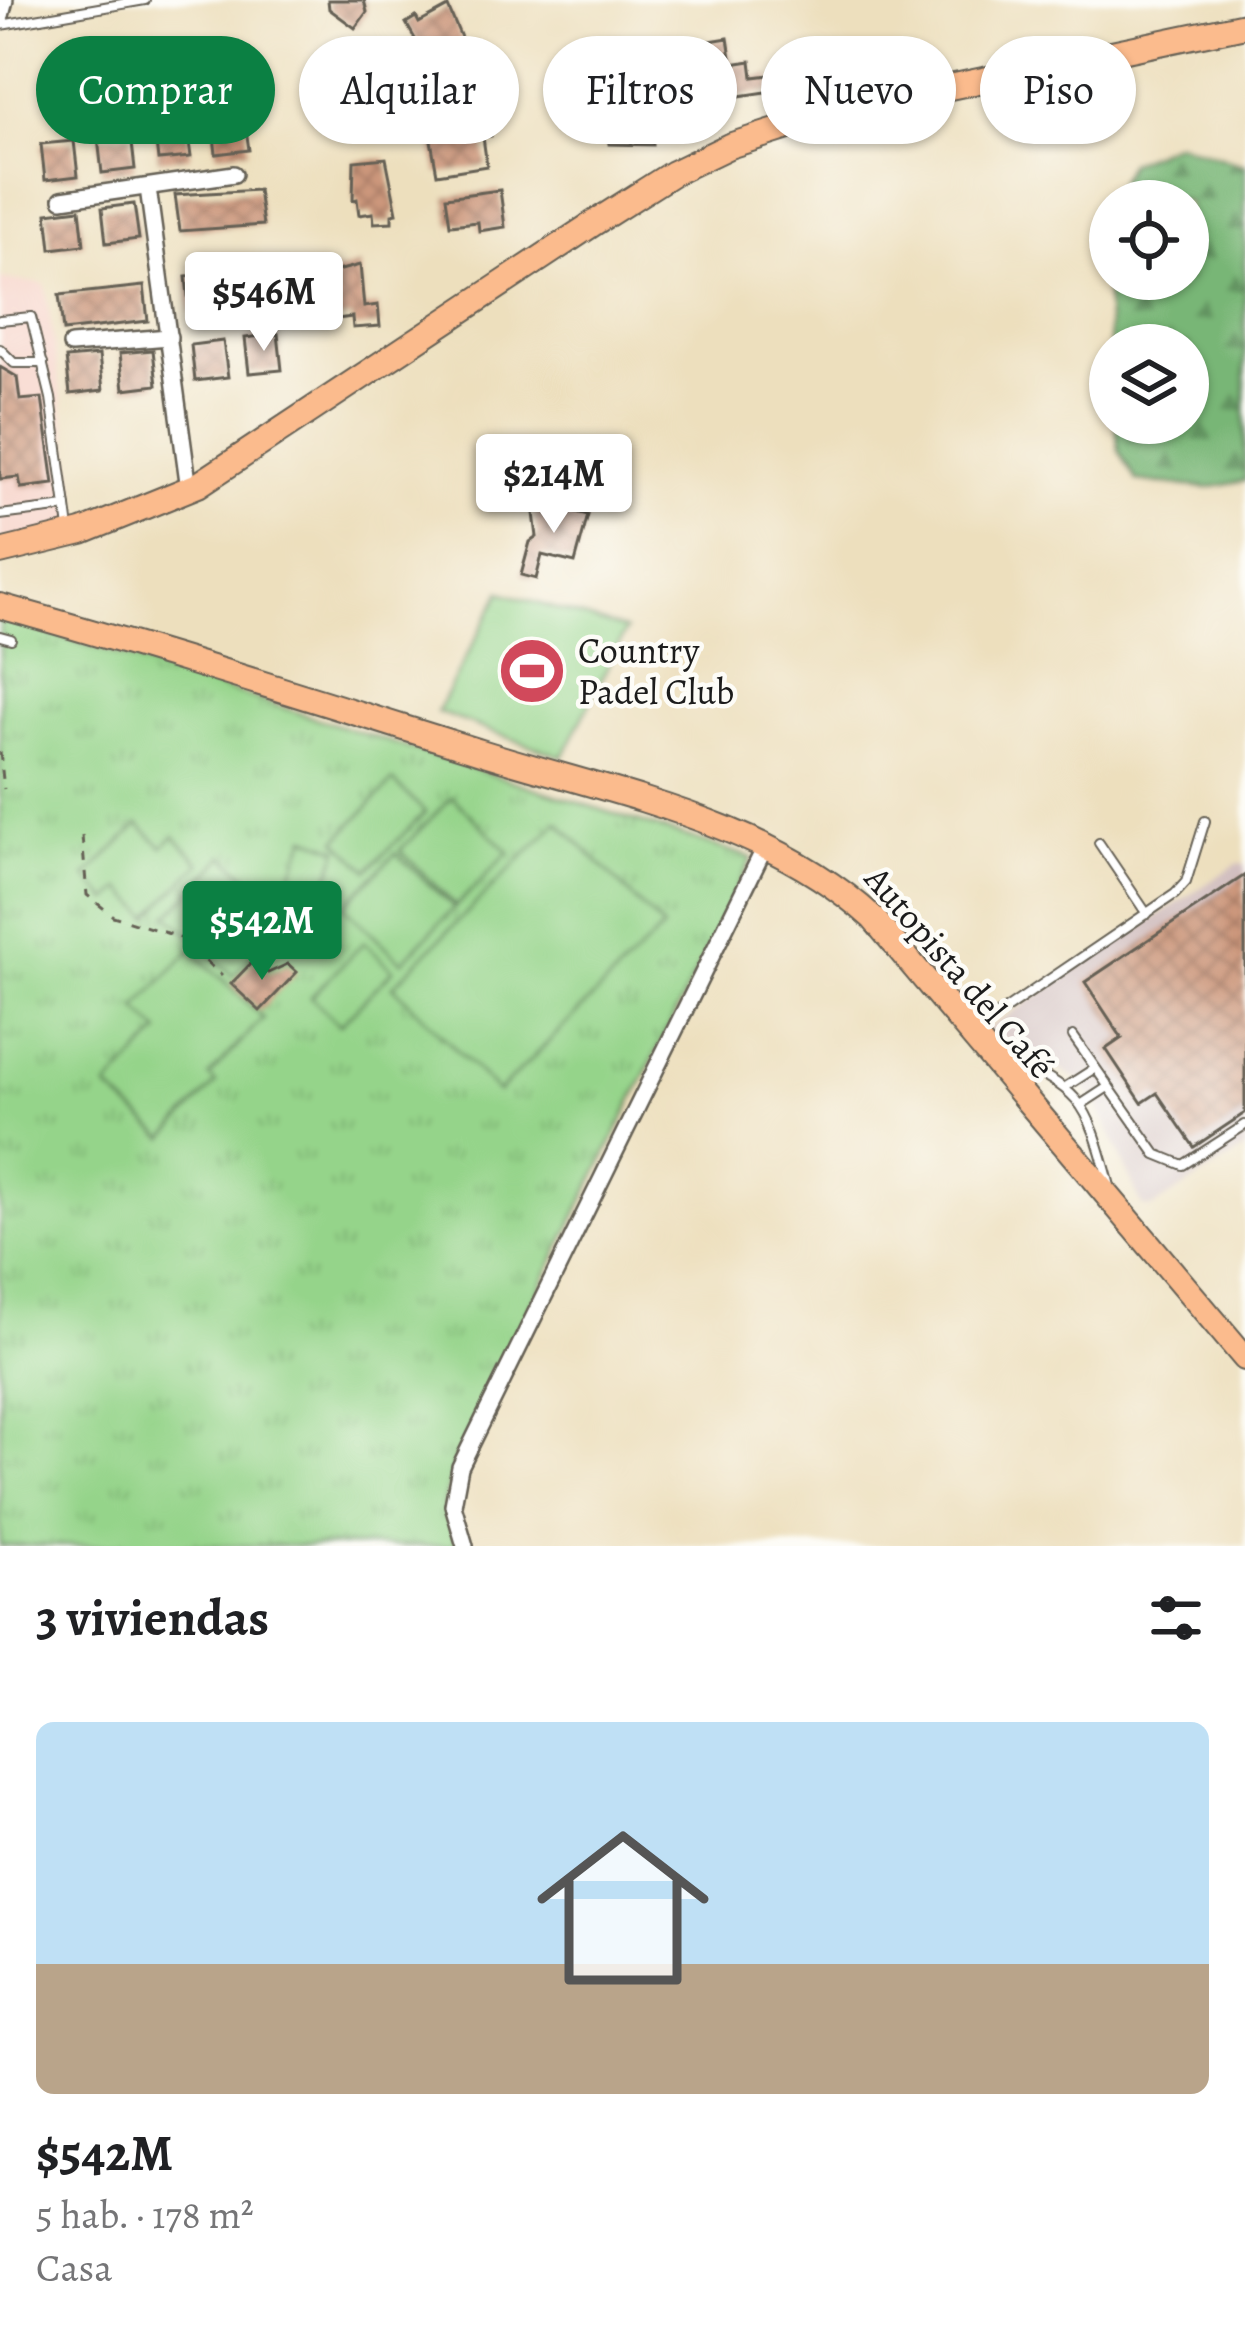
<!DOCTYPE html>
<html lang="es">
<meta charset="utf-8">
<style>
:root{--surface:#fff;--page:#f2f2f2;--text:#202124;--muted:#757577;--line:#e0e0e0;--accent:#0b8043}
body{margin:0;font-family:Alegreya,serif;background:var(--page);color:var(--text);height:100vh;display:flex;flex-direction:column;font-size:45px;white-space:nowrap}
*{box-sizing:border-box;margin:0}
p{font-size:39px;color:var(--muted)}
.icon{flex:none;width:66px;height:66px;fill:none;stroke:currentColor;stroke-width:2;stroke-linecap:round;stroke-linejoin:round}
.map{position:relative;height:1546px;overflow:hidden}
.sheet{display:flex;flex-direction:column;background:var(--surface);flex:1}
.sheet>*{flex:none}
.banner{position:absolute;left:36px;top:36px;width:1173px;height:108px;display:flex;gap:24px}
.fabs{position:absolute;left:1089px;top:180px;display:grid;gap:24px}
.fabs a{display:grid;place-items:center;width:120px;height:120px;border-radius:50%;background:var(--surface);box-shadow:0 3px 9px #0004;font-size:60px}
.price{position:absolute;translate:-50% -102px;padding:0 27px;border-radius:12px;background:#fff;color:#222;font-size:39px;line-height:78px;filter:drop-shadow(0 3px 6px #0008)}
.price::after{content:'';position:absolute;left:50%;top:72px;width:36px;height:27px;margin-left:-18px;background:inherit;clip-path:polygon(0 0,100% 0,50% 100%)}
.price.current{background:var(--accent);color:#fff}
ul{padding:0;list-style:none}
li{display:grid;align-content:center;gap:24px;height:636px;padding:0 36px}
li+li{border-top:3px solid var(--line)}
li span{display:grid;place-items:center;height:372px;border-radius:18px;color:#555}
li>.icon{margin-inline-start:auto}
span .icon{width:216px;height:216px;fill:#fffc;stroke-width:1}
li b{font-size:51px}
h2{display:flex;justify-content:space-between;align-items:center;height:144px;padding:0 36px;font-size:51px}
.tag{padding:0 42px;border-radius:54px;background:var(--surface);box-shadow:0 3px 9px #0004;font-size:42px;line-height:108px}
.tag.current{background:var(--accent);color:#fff}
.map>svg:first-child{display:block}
.built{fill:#f7d1c7}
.industrial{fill:#d2bfc0}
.grass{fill:url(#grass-tufts);stroke:#587853;stroke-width:3}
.forest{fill:url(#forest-firs);stroke:#4a6949;stroke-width:3;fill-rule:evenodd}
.pitch{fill:#95d48a;stroke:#587853;stroke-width:3}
.building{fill:url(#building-cross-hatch)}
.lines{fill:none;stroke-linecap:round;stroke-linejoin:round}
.service-casing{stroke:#656054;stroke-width:12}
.minor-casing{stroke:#656054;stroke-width:20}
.primary-casing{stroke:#656054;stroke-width:28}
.trunk-casing{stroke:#656054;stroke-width:28}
.path{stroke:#656054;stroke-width:3;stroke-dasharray:9 9;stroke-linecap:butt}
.service{stroke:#fff;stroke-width:8}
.minor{stroke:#fff;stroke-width:15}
.primary{stroke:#fbbb8d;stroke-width:24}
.trunk{stroke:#fbbb8d;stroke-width:24}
.labels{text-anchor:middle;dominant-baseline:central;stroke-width:9;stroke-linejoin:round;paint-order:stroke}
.poi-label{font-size:36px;fill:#1c1c1c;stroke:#fdfcf7;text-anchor:start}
.street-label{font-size:36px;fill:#1c1c1c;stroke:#fdfcf7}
</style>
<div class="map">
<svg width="1245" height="1546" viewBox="0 0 1245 1546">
<defs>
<pattern id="grass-tufts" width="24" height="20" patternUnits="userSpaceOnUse" patternTransform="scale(3)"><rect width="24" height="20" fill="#95d48a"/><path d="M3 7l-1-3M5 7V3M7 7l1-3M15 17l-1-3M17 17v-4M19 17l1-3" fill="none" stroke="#80b576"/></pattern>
<pattern id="forest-firs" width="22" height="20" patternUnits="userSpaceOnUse" patternTransform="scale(3)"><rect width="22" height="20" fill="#78b676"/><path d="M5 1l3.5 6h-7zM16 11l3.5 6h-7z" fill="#629360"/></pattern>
<pattern id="building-cross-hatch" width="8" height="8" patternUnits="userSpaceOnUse" patternTransform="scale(3)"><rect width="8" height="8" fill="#cc977c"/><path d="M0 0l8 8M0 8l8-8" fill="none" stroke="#a57a65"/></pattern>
</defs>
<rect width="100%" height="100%" fill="#fdfcf7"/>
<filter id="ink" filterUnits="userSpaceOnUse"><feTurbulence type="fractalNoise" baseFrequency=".00833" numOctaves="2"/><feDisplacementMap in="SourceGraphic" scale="24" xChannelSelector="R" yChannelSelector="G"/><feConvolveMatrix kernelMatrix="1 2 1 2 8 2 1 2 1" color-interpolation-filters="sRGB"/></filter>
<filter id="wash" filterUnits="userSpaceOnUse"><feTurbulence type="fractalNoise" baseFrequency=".004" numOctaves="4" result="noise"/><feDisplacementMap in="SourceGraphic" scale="48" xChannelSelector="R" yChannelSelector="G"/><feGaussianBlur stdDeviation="2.7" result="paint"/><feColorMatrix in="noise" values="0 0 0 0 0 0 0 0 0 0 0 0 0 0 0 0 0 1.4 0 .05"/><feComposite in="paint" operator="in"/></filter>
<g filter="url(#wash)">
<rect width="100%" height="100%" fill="#eddfbd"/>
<path class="built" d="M 0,279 L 45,284 L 82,532 L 0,541 Z"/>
<path class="industrial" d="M 1238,863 L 1245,864 L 1245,1149 L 1152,1208 L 1142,1206 L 1099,1107 L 1078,1079 L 1004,1039 L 981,1033 Z"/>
<path class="grass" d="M 0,617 L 752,858 L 454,1463 L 444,1506 L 457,1546 L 0,1546 Z"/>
<path class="forest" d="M 1176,143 L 1245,165 L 1245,481 L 1208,488 L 1137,481 L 1119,451 L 1116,423 L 1188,423 L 1188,345 L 1110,345 L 1100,217 L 1129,163 ZM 1110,201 L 1188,201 L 1188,279 L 1110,279 Z"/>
<g class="pitch">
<path d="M 501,592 L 626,630 L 563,757 L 437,712 Z"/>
<path d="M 393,781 L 425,812 L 368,870 L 337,840 Z"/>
<path d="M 452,797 L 509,852 L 456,906 L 400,850 Z"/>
<path d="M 558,822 L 663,928 L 498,1092 L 393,986 Z"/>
<path d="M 139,824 L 162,847 L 174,836 L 201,863 L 149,916 L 122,889 L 109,901 L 86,877 Z"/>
<path d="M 306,837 L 339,849 L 313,919 L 283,909 L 290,917 L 233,975 L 169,915 L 225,856 L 280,907 Z"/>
<path d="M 396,853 L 454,908 L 402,962 L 344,906 Z"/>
<path d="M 364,942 L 393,970 L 340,1025 L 311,997 Z"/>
<path d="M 191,950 L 263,1018 L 209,1076 L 216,1083 L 165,1138 L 107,1088 L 160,1032 L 136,1008 Z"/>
</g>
<g id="blocks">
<g class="building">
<path d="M 328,0 L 364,0 L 367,12 L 355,28 L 329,9 Z"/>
<path d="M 448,7 L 472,63 L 446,78 L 425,42 L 419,46 L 406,23 L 416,17 L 419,23 Z"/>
<path d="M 622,36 L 623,48 L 633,47 L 637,76 L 617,78 L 610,64 L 599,65 L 597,48 L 607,47 L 606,38 Z"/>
<path d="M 728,38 L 732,64 L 751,61 L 753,77 L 770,75 L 773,91 L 719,99 L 710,41 Z"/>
<path d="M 357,86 L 363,121 L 327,127 L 321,92 Z"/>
<path d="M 713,92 L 716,109 L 688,114 L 685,97 Z"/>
<path d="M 487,103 L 491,136 L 483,137 L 487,166 L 437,174 L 426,112 Z"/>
<path d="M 633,104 L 638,135 L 652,133 L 653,145 L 609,144 L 606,119 L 614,118 L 613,107 Z"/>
<path d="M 244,115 L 249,150 L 216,154 L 212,119 Z"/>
<path d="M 186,121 L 191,157 L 158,160 L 154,125 Z"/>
<path d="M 131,134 L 135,169 L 102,173 L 98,138 Z"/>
<path d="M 74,141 L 78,176 L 45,180 L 41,144 Z"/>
<path d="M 386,158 L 397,213 L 392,214 L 392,222 L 374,223 L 373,213 L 359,215 L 357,199 L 353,200 L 354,161 Z"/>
<path d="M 258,190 L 263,225 L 180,231 L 175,195 Z"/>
<path d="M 500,190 L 505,227 L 479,231 L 478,222 L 450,225 L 446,197 Z"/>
<path d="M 134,204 L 139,239 L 106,243 L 102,208 Z"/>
<path d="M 80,209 L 84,245 L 51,249 L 47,213 Z"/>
<path d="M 360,265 L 364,307 L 378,305 L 380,326 L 353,328 L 352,317 L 337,319 L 329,273 Z"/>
<path d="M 270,266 L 274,302 L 190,313 L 186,277 Z"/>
<path d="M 144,286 L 148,321 L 63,331 L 59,295 Z"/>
<path d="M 278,334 L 282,370 L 249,373 L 245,338 Z"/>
<path d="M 223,341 L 228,377 L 195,381 L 191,345 Z"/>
<path d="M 153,350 L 157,385 L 124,389 L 120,353 Z"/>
<path d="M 99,355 L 103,390 L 70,394 L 66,358 Z"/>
<path d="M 0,367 L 17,377 L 20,400 L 42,398 L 54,484 L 21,488 L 19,477 L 0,479 Z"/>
<path d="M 542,496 L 548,507 L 562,499 L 568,510 L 588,515 L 575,563 L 542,555 L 536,579 L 521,575 L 530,542 L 537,537 L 534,513 Z"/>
<path d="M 1245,875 L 1245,1113 L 1194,1147 L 1157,1093 L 1142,1103 L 1106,1049 L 1122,1038 L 1085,982 Z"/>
<path d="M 254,960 L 268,973 L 288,964 L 297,972 L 260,1011 L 231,984 Z"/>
</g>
</g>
</g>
<g filter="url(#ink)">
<use href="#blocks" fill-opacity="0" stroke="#656054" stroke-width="3"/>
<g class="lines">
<defs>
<g id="service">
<path d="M 1,25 L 145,0"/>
<path d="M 0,320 L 31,317 L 51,398 L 66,507"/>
<path d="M 0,349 L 14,363 L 43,363"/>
<path d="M 0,515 L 66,507 L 69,529"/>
<path d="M 0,636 L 11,639"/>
<path d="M 1099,843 L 1147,914"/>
<path d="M 975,1030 L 1175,894 L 1186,882 L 1205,821"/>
<path d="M 1073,1036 L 1156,1154 L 1183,1165 L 1245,1125"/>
<path d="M 997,1052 C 1081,1092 1085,1093 1110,1186"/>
<path d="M 1067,1086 L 1095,1068"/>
<path d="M 1082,1104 L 1108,1087"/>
</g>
<g id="minor">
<path d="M 0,20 L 5,0"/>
<path d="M 148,188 L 189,489"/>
<path d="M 62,199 L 234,174"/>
<path d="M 71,345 L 169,337"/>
<path d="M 465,1546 L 453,1505 L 460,1467 L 767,843"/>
</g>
<path id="primary" d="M 0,552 L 82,532 L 198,485 L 594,223 L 673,173 L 729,146 L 845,109 L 1245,25"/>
<path id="trunk" d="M 0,606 C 162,651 321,702 481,752 C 616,794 767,821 873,918 L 1245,1358"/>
</defs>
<use href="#service" class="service-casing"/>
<use href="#minor" class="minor-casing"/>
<use href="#primary" class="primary-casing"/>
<use href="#trunk" class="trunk-casing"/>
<g class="path">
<path d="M 0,752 L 4,789"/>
<path d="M 82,836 L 87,895 L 113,916 L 179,937 L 222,976"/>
</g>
<use href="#service" class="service"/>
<use href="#minor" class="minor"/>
<use href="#primary" class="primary"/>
<use href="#trunk" class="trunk"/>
</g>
</g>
<defs>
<symbol id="stadium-disc" viewBox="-11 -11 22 22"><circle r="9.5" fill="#d1495b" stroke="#fdfcf7"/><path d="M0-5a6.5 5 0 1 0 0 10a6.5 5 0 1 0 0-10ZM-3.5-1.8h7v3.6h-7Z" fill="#fff"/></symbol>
</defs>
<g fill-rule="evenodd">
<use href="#stadium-disc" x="494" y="633" width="76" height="76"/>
</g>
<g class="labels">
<g class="poi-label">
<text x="578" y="650">Country<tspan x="578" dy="41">Padel Club</tspan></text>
</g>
<g class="street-label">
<text transform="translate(960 972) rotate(49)">Autopista del Café</text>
</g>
</g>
</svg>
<div class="fabs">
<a><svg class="icon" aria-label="locate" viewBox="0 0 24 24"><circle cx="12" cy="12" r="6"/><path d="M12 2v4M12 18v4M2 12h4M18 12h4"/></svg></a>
<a><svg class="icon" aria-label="layers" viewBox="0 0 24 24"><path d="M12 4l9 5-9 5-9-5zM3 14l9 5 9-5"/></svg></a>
</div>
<b class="price" style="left:264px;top:354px">$546M</b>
<b class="price" style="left:554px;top:536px">$214M</b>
<b class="price current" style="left:262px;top:983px">$542M</b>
<div class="banner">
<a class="tag current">Comprar</a>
<a class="tag">Alquilar</a>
<a class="tag">Filtros</a>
<a class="tag">Nuevo</a>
<a class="tag">Piso</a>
</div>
</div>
<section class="sheet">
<h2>3 viviendas<svg class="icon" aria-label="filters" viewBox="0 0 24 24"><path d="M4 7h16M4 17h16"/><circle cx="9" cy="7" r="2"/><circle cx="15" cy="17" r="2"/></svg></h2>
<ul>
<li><span style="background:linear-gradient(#bfe0f5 65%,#b9a48a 0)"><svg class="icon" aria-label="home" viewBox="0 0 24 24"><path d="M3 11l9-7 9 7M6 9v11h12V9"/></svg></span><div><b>$542M</b><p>5 hab. · 178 m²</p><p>Casa</p></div></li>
</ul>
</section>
